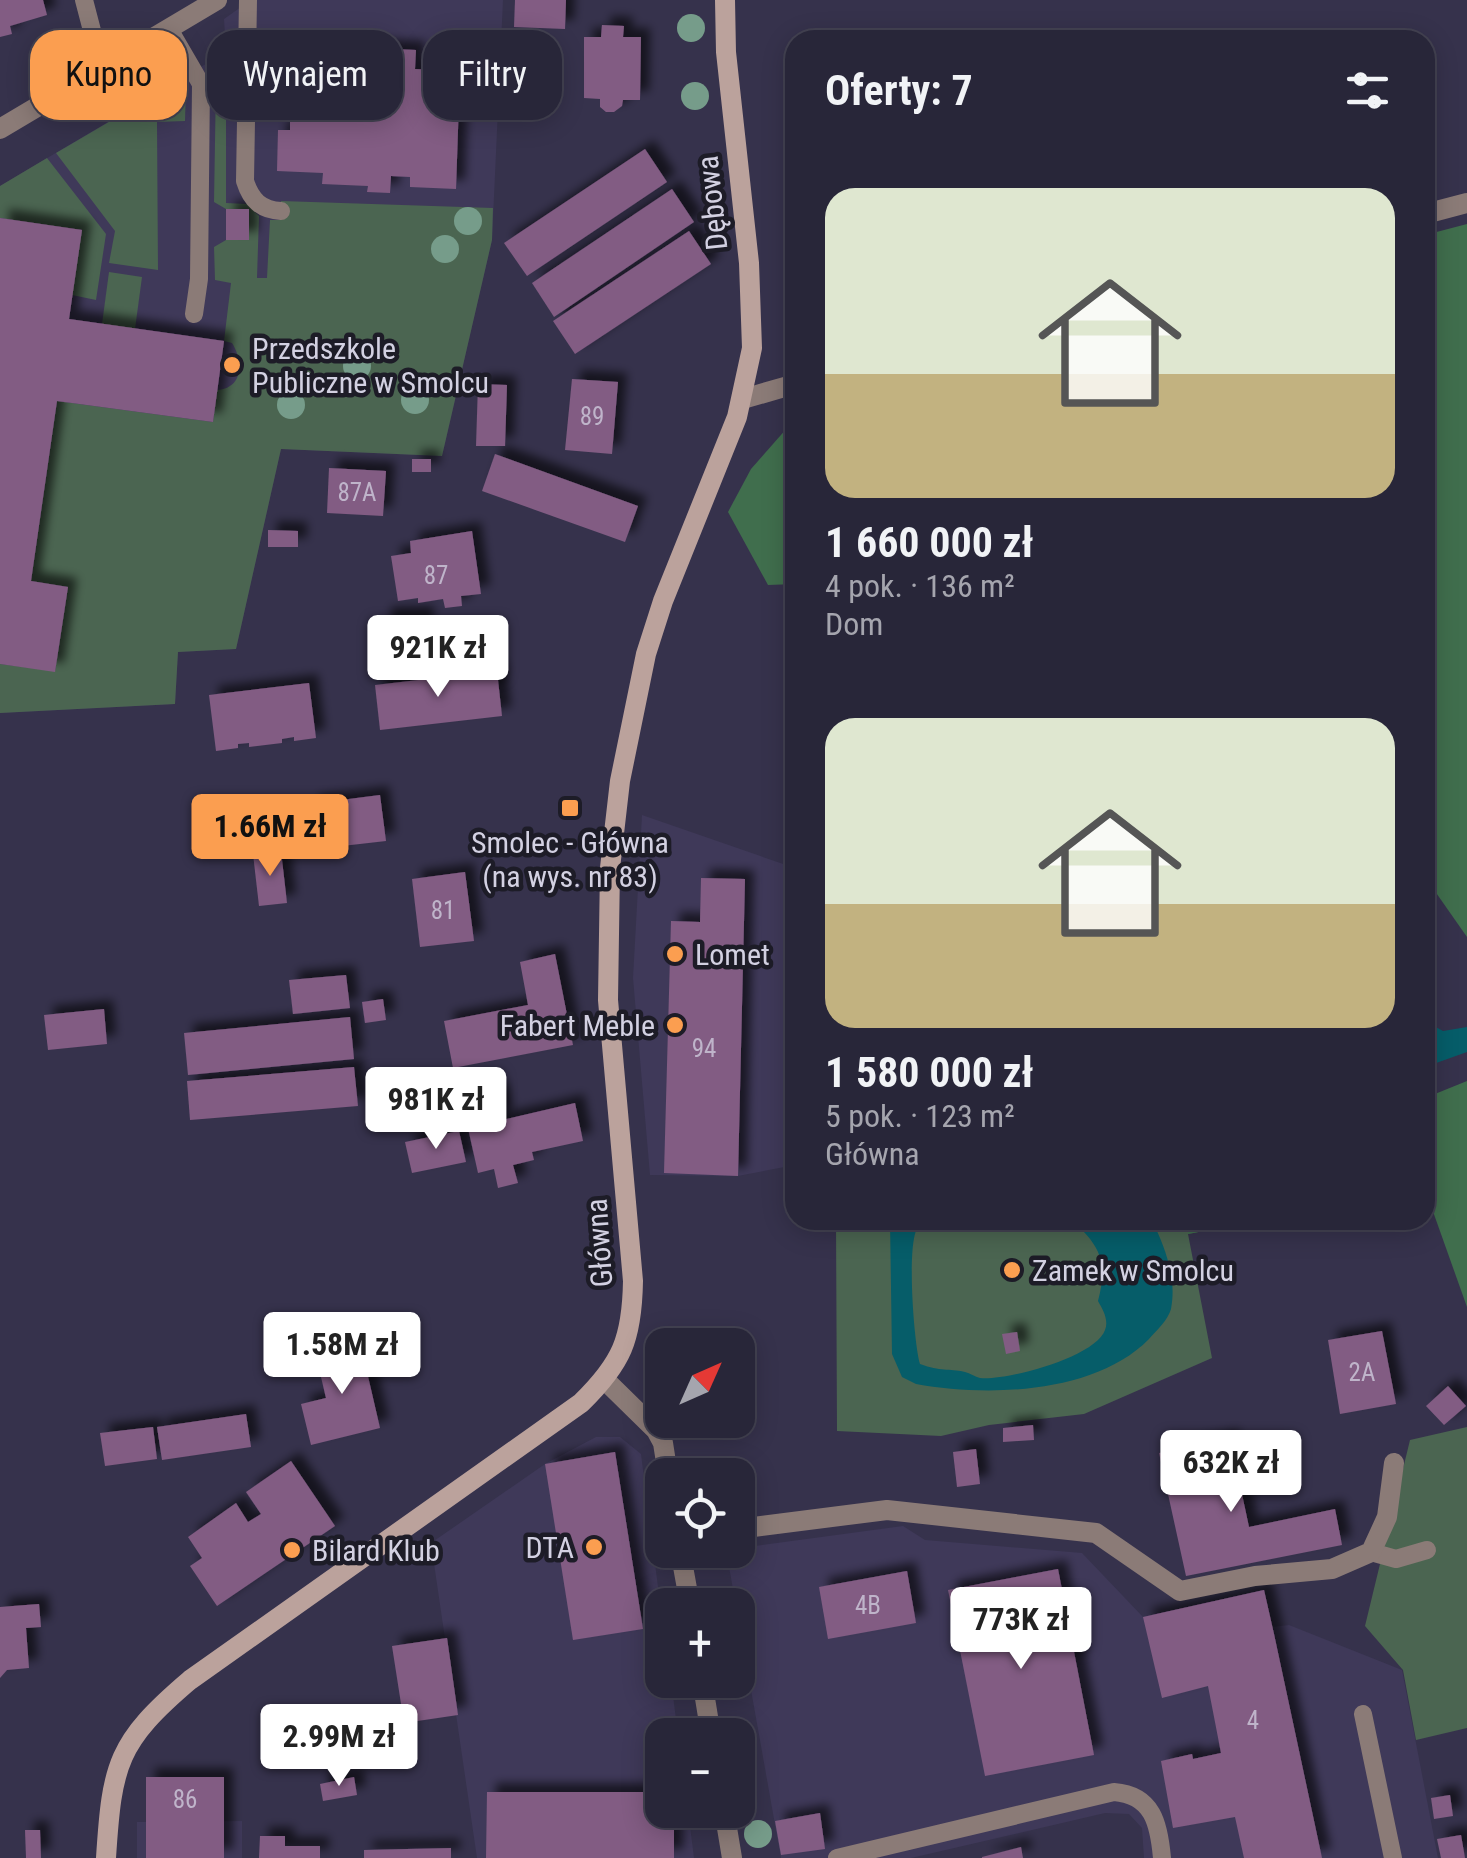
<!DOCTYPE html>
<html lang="pl">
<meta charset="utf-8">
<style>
:root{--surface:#282639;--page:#343244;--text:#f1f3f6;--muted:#a5a5ae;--line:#444353;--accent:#fb9e50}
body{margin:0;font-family:"Roboto Condensed",sans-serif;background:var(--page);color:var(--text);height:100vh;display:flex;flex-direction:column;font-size:38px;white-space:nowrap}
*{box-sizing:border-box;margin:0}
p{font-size:32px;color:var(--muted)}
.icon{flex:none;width:55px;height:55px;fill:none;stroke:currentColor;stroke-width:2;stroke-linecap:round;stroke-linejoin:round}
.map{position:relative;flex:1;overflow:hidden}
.side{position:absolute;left:785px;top:30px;width:650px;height:1200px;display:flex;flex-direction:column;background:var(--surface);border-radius:30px;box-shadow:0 5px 25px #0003,0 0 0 2px var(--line)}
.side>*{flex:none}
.banner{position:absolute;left:30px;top:30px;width:605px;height:90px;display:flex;gap:20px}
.needle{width:65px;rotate:45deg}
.buttons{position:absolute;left:645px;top:1328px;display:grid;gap:20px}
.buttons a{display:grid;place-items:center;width:110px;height:110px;border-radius:20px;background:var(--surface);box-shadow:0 5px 25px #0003,0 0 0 2px var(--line);font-size:50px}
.price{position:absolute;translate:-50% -85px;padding:0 22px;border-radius:10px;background:#fff;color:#222;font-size:32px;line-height:65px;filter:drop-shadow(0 2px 5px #0008)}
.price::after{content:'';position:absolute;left:50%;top:60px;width:30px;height:22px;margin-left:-15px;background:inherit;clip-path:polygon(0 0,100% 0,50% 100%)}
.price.active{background:var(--accent);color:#111}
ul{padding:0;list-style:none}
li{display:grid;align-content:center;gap:20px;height:530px;padding:0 40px}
li span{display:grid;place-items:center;height:310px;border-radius:30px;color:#555}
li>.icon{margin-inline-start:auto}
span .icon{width:180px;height:180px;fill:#fffc;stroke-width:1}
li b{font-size:42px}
h2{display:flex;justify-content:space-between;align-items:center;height:120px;padding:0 40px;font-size:42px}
.pill{padding:0 35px;border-radius:30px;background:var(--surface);box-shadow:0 5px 25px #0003,0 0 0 2px var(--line);font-size:35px;line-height:90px}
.pill.active{background:var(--accent);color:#111}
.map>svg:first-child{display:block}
.built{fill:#3f3959}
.green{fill:#4b6551}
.forest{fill:#406e4d}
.water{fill:#065d69}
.building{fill:#825c83;filter:url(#shadow)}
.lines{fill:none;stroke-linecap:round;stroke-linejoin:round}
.lane{stroke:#8b7b77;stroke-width:18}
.street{stroke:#8b7b77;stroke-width:20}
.secondary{stroke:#bba29c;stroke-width:20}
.tree{fill:#769c8a}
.poi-dot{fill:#fb9e50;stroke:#1d1c27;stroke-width:4}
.labels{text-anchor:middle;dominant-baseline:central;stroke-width:9;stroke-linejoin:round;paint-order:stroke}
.number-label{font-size:25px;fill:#bfb4ca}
.street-label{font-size:30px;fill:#d3d1e2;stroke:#1d1c27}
.poi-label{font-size:30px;fill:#d3d1e2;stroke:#1d1c27;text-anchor:start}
</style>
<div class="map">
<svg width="1467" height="1858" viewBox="0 0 1467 1858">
<defs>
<filter id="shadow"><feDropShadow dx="9" dy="-9" stdDeviation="5" flood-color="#0009"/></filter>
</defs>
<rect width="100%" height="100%" fill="#36324c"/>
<g class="built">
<path d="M 251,0 L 503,0 L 492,240 L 442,456 L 281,449 L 236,649 L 178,652 L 175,704 L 0,713 L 0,186 L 226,52 L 224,19 Z"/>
<path d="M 642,815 L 789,866 L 795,892 L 795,1165 L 738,1176 L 650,1175 L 633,978 Z"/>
<path d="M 596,1437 L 620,1437 L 641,1454 L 662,1618 L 662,1680 L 671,1680 L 678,1735 L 662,1735 L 662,1810 L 688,1810 L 694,1858 L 477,1858 L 431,1543 L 545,1464 Z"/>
<path d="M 903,1526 L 925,1540 L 1082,1553 L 1143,1617 L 1264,1590 L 1272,1627 L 1289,1625 L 1402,1670 L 1438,1858 L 1144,1858 L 1142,1828 L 1129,1814 L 1105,1813 L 911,1858 L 781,1858 L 726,1550 Z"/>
<path d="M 242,1821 L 242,1858 L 137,1858 L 137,1822 Z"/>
</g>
<g class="green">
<path d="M 226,52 L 226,203 L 247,204 L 259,216 L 257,278 L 267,278 L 270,220 L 280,220 L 281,201 L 493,208 L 492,240 L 442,456 L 281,449 L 236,649 L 178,652 L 175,704 L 0,713 L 0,664 L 55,671 L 68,587 L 31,581 L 57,401 L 213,422 L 217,390 C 243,388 244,362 232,343 L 224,341 L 231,283 L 215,280 L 214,247 L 226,240 L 249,239 L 249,210 L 226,209 L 214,202 L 216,81 L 208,63 Z"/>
<path d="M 182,79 L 186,86 L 185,121 L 157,122 L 158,270 L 109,263 L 115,231 L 56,153 Z"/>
<path d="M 47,158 L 106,234 L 96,300 L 72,295 L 81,230 L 0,218 L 0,186 Z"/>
<path d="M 109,272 L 142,277 L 135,329 L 102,324 Z"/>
<path d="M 836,1220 L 1261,1220 L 1188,1234 L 1212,1358 L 1084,1414 L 989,1425 L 941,1436 L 837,1431 Z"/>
<path d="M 1467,1427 L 1467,1728 L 1416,1740 L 1403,1670 L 1365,1626 L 1410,1440 Z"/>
</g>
<g class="forest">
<path d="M 1467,224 L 1467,937 L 1425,877 L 1425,235 Z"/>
<path d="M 795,419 L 795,584 L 768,585 L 728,512 L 751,469 Z"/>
<path d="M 1467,1081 L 1467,1307 L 1425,1189 L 1425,1098 Z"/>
<path d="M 1192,1220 L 1261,1220 L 1188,1234 Z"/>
</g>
<g class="water">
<path d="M 1425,1021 L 1443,1031 L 1467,1027 L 1467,1052 L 1425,1067 Z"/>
<path d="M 890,1220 L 940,1220 C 933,1221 923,1220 918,1227 C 906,1243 914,1344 920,1364 C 941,1372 948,1368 965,1372 C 970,1373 975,1377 980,1378 C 1006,1381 1096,1357 1105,1330 C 1109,1320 1103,1310 1098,1301 C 1108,1262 1101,1247 1072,1220 L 1152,1220 C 1165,1248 1177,1277 1171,1309 C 1168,1320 1157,1330 1149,1339 C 1095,1394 988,1397 916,1384 L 902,1377 L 892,1354 Z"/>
</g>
<g class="building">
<path d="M 0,0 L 43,0 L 47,15 L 10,26 L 12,34 L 0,37 Z"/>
<path d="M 515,0 L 566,0 L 565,29 L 514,27 Z"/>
<path d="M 602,25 L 624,26 L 623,37 L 641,37 L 640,100 L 623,100 L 622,106 L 614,112 L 606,112 L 600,107 L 600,99 L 584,98 L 584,37 L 601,37 Z"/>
<path d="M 372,48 L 416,50 L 415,69 L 460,71 L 456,189 L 410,187 L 410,177 L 391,176 L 390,193 L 367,192 L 368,186 L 322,184 L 323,173 L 277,171 L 278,130 L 290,130 L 290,117 L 271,116 L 272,91 L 284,92 L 285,65 L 372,68 Z"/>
<path d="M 645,149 L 667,182 L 527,276 L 504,243 Z"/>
<path d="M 672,189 L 694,222 L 554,317 L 532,283 Z"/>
<rect x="226" y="209" width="23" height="31"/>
<path d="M 0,218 L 82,230 L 69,319 L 224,341 L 213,422 L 57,401 L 31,581 L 68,587 L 55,672 L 0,664 Z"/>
<path d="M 689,231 L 711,264 L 575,354 L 553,321 Z"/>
<path d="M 572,379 L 618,382 L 612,454 L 565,450 Z"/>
<path d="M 478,384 L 507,385 L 505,446 L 476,446 Z"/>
<path d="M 495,454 L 638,506 L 625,542 L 482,491 Z"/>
<rect x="412" y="459" width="19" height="13"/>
<path d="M 329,468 L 386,471 L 383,516 L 327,513 Z"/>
<path d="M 268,530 L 298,531 L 298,547 L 268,547 Z"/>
<path d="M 472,531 L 481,594 L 461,596 L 462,606 L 445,608 L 443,599 L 418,603 L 418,598 L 398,601 L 391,556 L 411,553 L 410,541 Z"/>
<path d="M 425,615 L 424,653 L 382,647 L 382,616 Z"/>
<path d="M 497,671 L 502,716 L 380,730 L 375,685 Z"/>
<path d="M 309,683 L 316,738 L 294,741 L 294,737 L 282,739 L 282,743 L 249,747 L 249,743 L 238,744 L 238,748 L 216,751 L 209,695 Z"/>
<path d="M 380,795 L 386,841 L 316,849 L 310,804 Z"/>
<path d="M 281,851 L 287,903 L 259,906 L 253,854 Z"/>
<path d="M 465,872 L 474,941 L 420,947 L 412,879 Z"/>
<path d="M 701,878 L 745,879 L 738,1176 L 664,1173 L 671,921 L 700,922 Z"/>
<path d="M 555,954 L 573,1045 L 453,1068 L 444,1021 L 528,1005 L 520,962 Z"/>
<path d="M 346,975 L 350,1008 L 293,1014 L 289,980 Z"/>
<path d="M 383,999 L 386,1020 L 365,1023 L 362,1002 Z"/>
<path d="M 104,1009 L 107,1044 L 48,1050 L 44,1015 Z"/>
<path d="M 350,1017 L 354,1059 L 188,1075 L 184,1033 Z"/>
<path d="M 354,1067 L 358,1106 L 190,1120 L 187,1081 Z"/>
<path d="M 499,1092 L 504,1117 L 451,1129 L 445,1105 Z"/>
<path d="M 575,1103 L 583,1141 L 532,1152 L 534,1160 L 513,1165 L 518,1183 L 498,1188 L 494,1169 L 478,1173 L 468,1128 Z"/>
<path d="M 459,1131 L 466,1162 L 412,1173 L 405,1142 Z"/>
<path d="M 1382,1331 L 1396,1404 L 1340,1414 L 1328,1340 Z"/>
<path d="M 1017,1332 L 1020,1351 L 1006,1354 L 1002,1334 Z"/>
<path d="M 360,1342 L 380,1428 L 311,1445 L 301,1404 L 326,1398 L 315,1352 Z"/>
<path d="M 1448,1386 L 1466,1406 L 1444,1425 L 1426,1406 Z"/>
<path d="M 246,1414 L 251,1447 L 162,1460 L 157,1427 Z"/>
<path d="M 1033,1425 L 1034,1440 L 1003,1442 L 1003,1428 Z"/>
<path d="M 153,1427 L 157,1459 L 105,1466 L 100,1433 Z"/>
<path d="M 1230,1438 L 1249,1527 L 1335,1509 L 1342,1545 L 1186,1576 L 1159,1453 Z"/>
<path d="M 976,1449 L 980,1484 L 957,1487 L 953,1452 Z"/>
<path d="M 615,1452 L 643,1629 L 573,1640 L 545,1464 Z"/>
<path d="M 291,1461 L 335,1526 L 217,1606 L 190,1566 L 202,1558 L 188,1537 L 236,1503 L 248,1522 L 261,1514 L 246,1492 Z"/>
<path d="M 1058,1569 L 1094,1755 L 985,1776 L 948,1590 Z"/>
<path d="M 907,1571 L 916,1623 L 828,1639 L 819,1587 Z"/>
<path d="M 1264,1590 L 1274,1634 L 1322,1858 L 1244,1858 L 1235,1817 L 1173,1828 L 1161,1761 L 1192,1754 L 1193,1759 L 1221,1753 L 1208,1686 L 1162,1698 L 1143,1617 Z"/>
<path d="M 39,1604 L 41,1627 L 26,1628 L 29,1668 L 7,1670 L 0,1678 L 0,1607 Z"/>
<path d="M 447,1638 L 458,1715 L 404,1723 L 392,1646 Z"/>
<rect x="146" y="1777" width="78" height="81"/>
<path d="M 354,1777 L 357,1795 L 323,1801 L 320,1784 Z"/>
<path d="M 487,1792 L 662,1792 L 662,1810 L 674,1810 L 674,1858 L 486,1858 Z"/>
<path d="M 1450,1795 L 1453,1816 L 1434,1819 L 1431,1798 Z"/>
<path d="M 820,1813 L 825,1849 L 781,1855 L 775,1821 Z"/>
<path d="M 25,1830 L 40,1830 L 41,1858 L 26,1858 Z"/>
<path d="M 1461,1835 L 1465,1858 L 1441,1858 L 1437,1839 Z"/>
<path d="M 260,1836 L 285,1836 L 285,1846 L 320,1846 L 320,1858 L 259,1858 Z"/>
<path d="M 1021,1847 L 1023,1858 L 982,1858 L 982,1857 Z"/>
<path d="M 451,1848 L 451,1858 L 364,1858 L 364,1850 Z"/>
</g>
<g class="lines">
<g class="lane">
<path d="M 84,0 L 102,69"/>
<path d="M 248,0 L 245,181 C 251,200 261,210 281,211"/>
<path d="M 169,29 L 201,84 L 199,279 L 194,314"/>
<path d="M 1371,1552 L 1396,1559 L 1427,1550"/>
<path d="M 1363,1714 L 1393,1858"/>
<path d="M 837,1858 L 1114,1792 C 1153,1795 1159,1824 1162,1858"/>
</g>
<g class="street">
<path d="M 0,129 L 217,0"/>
<path d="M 1425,214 L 1467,203"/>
<path d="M 743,399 L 795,384"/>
<path d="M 605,1380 L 656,1430 L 663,1443 L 668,1475"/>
<path d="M 738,1529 L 887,1510 L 1096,1533 L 1180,1591 L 1255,1576 L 1332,1569 L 1371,1552 L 1387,1517 L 1394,1463"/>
<path d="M 680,1550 L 690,1605"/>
<path d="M 702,1680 L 711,1735"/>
<path d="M 724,1810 L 732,1858"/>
</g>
<path class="secondary" d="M 106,1858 C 112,1764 117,1742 190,1680 L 581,1403 C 622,1363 632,1339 633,1281 L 608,1000 L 610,868 L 620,781 L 646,654 L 663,601 L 737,417 L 752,348 L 749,263 L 726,52 L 725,0"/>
</g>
<g class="tree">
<circle cx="691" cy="28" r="14"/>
<circle cx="695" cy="96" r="14"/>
<circle cx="468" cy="221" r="14"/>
<circle cx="445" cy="249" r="14"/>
<circle cx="357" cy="366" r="14"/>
<circle cx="415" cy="400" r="14"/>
<circle cx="291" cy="405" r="14"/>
<circle cx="758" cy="1834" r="14"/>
</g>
<g class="poi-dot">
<circle cx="232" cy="365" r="10"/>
<rect x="560" y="798" width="20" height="20" rx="5"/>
<circle cx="675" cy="954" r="10"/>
<circle cx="675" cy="1025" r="10"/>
<circle cx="1012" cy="1270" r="10"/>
<circle cx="594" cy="1547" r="10"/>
<circle cx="292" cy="1550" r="10"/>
</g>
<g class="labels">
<g class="number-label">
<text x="592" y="416">89</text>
<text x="357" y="492">87A</text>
<text x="436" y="575">87</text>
<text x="443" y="910">81</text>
<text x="704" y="1048">94</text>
<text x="1362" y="1372">2A</text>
<text x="868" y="1605">4B</text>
<text x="1253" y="1720">4</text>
<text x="185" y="1799">86</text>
</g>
<g class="street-label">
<text transform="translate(712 203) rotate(-96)">Dębowa</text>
<text transform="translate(599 1243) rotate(-94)">Główna</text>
</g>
<g class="poi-label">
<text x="252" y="348">Przedszkole<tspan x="252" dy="34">Publiczne w Smolcu</tspan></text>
<text x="570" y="842" text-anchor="middle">Smolec - Główna<tspan x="570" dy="34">(na wys. nr 83)</tspan></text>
<text x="695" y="954">Lomet</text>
<text x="655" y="1025" text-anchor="end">Fabert Meble</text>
<text x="1032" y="1270">Zamek w Smolcu</text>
<text x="574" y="1547" text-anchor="end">DTA</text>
<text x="312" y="1550">Bilard Klub</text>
</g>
</g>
</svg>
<div class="buttons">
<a><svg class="needle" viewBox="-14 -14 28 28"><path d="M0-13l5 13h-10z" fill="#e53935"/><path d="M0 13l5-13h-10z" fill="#a5a5ae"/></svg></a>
<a><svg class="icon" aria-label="locate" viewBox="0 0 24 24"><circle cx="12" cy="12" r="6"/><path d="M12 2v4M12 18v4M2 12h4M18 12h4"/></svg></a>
<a>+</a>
<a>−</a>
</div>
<b class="price" style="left:438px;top:700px">921K zł</b>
<b class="price active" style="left:270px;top:879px">1.66M zł</b>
<b class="price" style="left:436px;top:1152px">981K zł</b>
<b class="price" style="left:342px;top:1397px">1.58M zł</b>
<b class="price" style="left:1231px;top:1515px">632K zł</b>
<b class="price" style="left:1021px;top:1672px">773K zł</b>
<b class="price" style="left:339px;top:1789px">2.99M zł</b>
<div class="banner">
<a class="pill active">Kupno</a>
<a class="pill">Wynajem</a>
<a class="pill">Filtry</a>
</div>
<section class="side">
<h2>Oferty: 7<svg class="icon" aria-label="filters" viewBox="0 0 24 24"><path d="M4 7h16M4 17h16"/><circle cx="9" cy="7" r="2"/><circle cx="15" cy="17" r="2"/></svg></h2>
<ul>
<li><span style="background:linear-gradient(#dfe7d0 60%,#c2b280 0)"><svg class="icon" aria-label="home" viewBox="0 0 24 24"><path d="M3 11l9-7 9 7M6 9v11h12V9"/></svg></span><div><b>1 660 000 zł</b><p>4 pok. · 136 m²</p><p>Dom</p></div></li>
<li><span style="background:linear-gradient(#dfe7d0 60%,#c2b280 0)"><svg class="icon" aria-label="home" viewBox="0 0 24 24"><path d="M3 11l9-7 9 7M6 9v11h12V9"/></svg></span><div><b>1 580 000 zł</b><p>5 pok. · 123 m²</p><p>Główna</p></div></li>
</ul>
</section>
</div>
